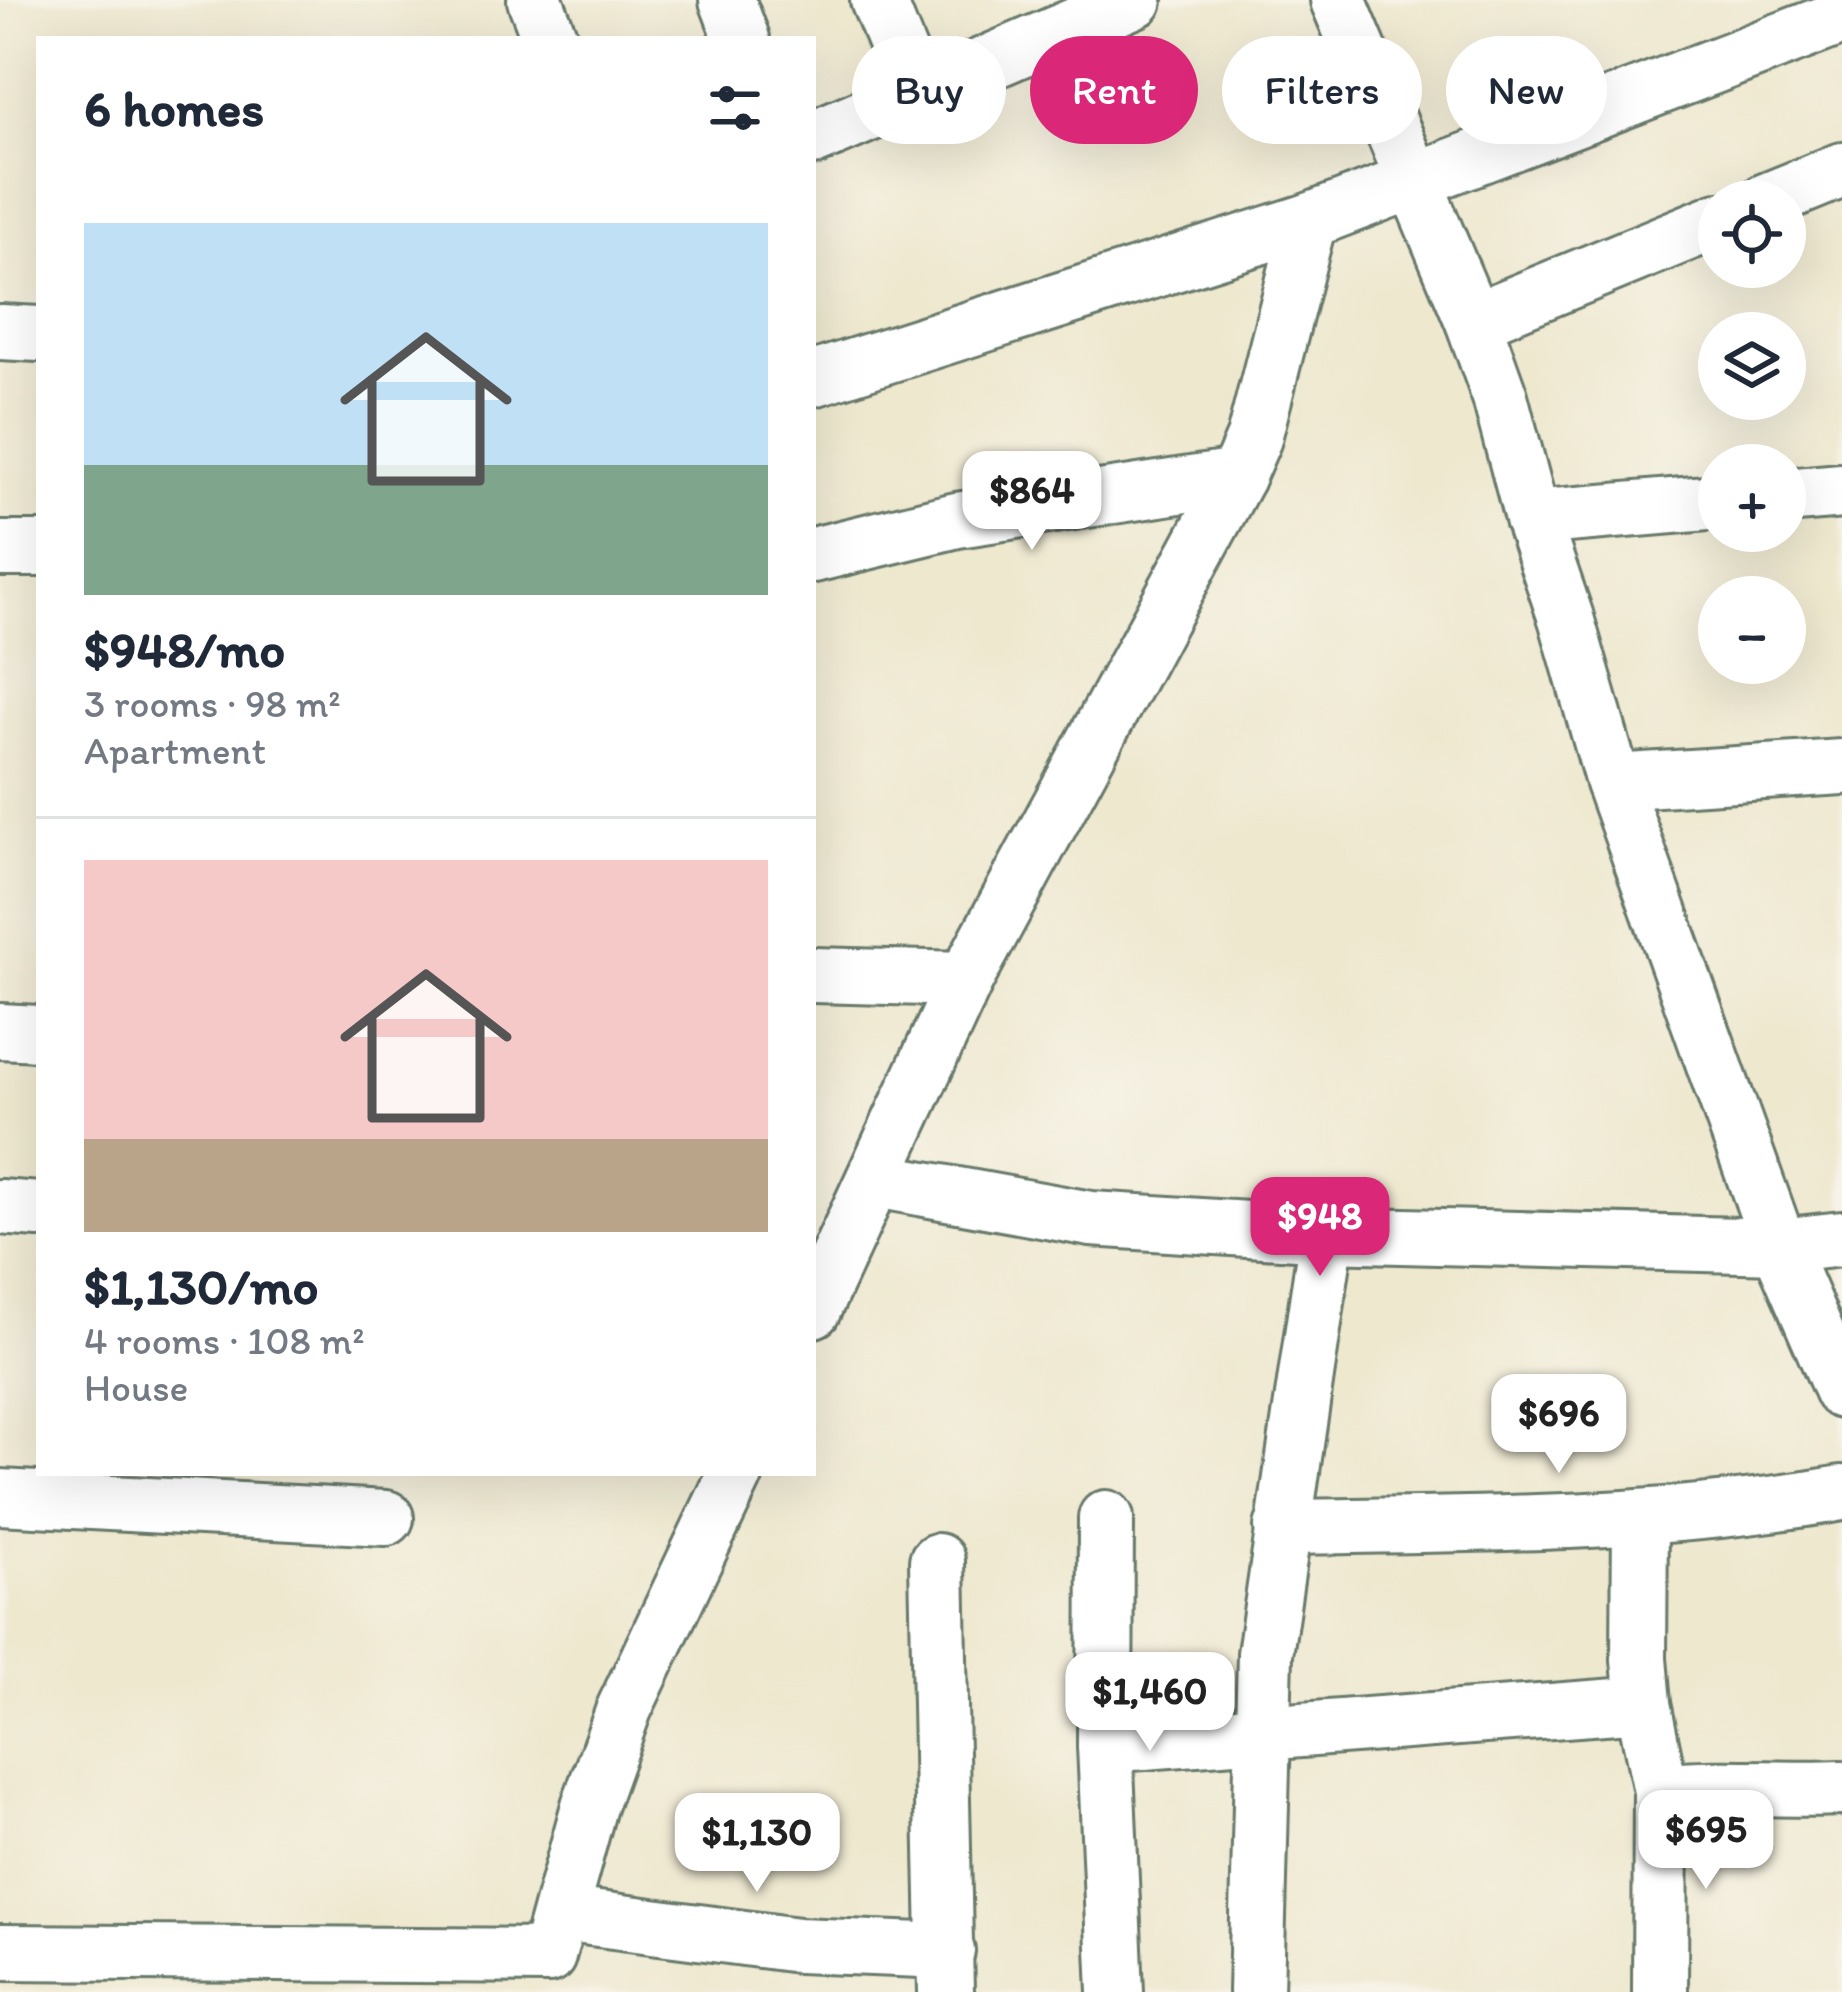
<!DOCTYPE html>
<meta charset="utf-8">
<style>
:root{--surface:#fff;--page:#f2f2f3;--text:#1f2937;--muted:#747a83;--line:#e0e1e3;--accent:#db2777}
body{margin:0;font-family:Itim,sans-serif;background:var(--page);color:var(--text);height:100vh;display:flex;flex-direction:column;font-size:45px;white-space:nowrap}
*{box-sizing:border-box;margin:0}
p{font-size:39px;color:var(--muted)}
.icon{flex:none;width:66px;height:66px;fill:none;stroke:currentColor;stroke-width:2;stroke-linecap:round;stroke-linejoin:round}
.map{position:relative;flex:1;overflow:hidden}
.panel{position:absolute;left:36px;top:36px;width:780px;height:1440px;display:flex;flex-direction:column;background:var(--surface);border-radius:0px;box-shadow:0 12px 48px #0002}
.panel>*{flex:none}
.hud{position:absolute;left:852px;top:36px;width:810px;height:108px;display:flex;gap:24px}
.buttons{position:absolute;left:1698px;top:180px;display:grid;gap:24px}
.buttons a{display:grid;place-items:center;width:108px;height:108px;border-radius:50%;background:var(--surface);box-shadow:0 12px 48px #0002;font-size:60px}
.price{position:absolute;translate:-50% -102px;padding:0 27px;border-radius:24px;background:#fff;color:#222;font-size:39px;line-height:78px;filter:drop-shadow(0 3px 6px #0008)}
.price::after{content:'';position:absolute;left:50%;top:72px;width:36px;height:27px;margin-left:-18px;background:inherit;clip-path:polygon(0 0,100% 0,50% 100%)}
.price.current{background:var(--accent);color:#fff}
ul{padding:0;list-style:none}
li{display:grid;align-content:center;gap:24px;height:636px;padding:0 48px}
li+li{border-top:3px solid var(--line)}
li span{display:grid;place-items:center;height:372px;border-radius:0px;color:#555}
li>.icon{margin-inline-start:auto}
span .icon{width:216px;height:216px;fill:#fffc;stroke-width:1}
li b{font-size:51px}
h2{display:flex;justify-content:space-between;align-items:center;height:144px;padding:0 48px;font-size:51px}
.pill{padding:0 42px;border-radius:54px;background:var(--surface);box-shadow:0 12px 48px #0002;font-size:42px;line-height:108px}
.pill.current{background:var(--accent);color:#fff}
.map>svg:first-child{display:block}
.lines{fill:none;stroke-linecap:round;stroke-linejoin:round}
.minor-casing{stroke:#67796a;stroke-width:60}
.minor{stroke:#fff;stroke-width:54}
</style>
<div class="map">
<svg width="1842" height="1992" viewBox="0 0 1842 1992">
<rect width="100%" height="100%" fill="#f7f3e8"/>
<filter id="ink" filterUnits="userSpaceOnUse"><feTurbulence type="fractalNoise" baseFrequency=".00833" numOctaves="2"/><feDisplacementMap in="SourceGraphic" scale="24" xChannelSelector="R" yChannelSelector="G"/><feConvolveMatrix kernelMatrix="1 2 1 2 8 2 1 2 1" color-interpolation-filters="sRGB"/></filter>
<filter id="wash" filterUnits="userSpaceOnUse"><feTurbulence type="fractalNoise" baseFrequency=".004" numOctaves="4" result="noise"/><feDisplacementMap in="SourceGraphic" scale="48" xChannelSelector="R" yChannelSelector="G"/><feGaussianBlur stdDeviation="2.7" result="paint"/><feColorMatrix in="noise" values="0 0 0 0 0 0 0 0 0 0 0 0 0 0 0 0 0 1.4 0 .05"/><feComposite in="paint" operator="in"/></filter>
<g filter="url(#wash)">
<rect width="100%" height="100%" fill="#eee8cf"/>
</g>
<g filter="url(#ink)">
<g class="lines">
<defs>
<g id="minor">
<path d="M 535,0 L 550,39"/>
<path d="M 727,0 L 742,39"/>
<path d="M 878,0 L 917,96"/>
<path d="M 1338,0 L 1473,321 L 1500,397 L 1532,518 L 1566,618 L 1613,782 L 1779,1246 L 1842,1391"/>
<path d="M 813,138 L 1135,0"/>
<path d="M 1766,201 L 1842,170"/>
<path d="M 1473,321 L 1719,220"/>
<path d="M 0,332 L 39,334"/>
<path d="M 813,379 L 1309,221"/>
<path d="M 1785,496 L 1842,491"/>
<path d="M 1532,518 L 1719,502"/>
<path d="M 0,549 L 39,549"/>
<path d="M 813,555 L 957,520 L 1237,477"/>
<path d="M 1613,782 L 1842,767"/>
<path d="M 813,975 L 966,979"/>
<path d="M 0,1031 L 39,1033"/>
<path d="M 875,1180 L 1091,1219 L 1327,1234 L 1779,1246 L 1842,1239"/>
<path d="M 0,1207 L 39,1210"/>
<path d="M 813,1310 L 966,979 L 1237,477 L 1254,438 L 1309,221 L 1842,17"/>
<path d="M 0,1497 L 386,1518"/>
<path d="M 1106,1518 L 1105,1745 L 1116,1992"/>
<path d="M 1640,1519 L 1639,1659 L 1643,1704 L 1661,1791 C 1722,1784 1781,1791 1842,1788"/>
<path d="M 1282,1527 C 1469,1524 1657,1526 1842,1493"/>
<path d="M 937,1561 L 946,1992"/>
<path d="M 1105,1745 L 1643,1704"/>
<path d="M 560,1914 L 798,1945 L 947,1951"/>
<path d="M 0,1952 L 548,1956 L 589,1806 L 624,1709 L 736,1473"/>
<path d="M 1256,1992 L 1265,1654 L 1327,1234"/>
<path d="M 1660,1992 L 1661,1791"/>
</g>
</defs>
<use href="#minor" class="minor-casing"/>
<use href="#minor" class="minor"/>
</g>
</g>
</svg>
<div class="buttons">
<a><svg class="icon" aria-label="locate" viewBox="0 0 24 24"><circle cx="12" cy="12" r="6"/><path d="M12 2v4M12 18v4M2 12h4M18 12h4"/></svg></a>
<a><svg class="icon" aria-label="layers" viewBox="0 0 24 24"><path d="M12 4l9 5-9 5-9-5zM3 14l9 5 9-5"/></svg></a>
<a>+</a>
<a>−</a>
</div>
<b class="price" style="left:1032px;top:553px">$864</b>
<b class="price current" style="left:1320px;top:1279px">$948</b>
<b class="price" style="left:1559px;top:1476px">$696</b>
<b class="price" style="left:1150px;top:1754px">$1,460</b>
<b class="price" style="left:1706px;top:1892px">$695</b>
<b class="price" style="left:757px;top:1895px">$1,130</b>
<div class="hud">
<a class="pill">Buy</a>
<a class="pill current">Rent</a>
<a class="pill">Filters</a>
<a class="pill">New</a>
</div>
<section class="panel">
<h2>6 homes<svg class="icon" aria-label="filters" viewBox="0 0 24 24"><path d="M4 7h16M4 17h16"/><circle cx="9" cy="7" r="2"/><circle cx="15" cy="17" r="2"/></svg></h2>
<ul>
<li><span style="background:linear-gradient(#bfe0f5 65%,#7fa58c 0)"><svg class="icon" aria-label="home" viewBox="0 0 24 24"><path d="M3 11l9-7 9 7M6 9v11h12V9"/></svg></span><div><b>$948/mo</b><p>3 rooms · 98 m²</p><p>Apartment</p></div></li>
<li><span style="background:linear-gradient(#f6c9c9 75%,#b9a48a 0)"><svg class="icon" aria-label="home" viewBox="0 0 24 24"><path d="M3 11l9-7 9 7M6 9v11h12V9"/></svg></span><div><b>$1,130/mo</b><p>4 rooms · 108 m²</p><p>House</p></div></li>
</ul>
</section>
</div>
